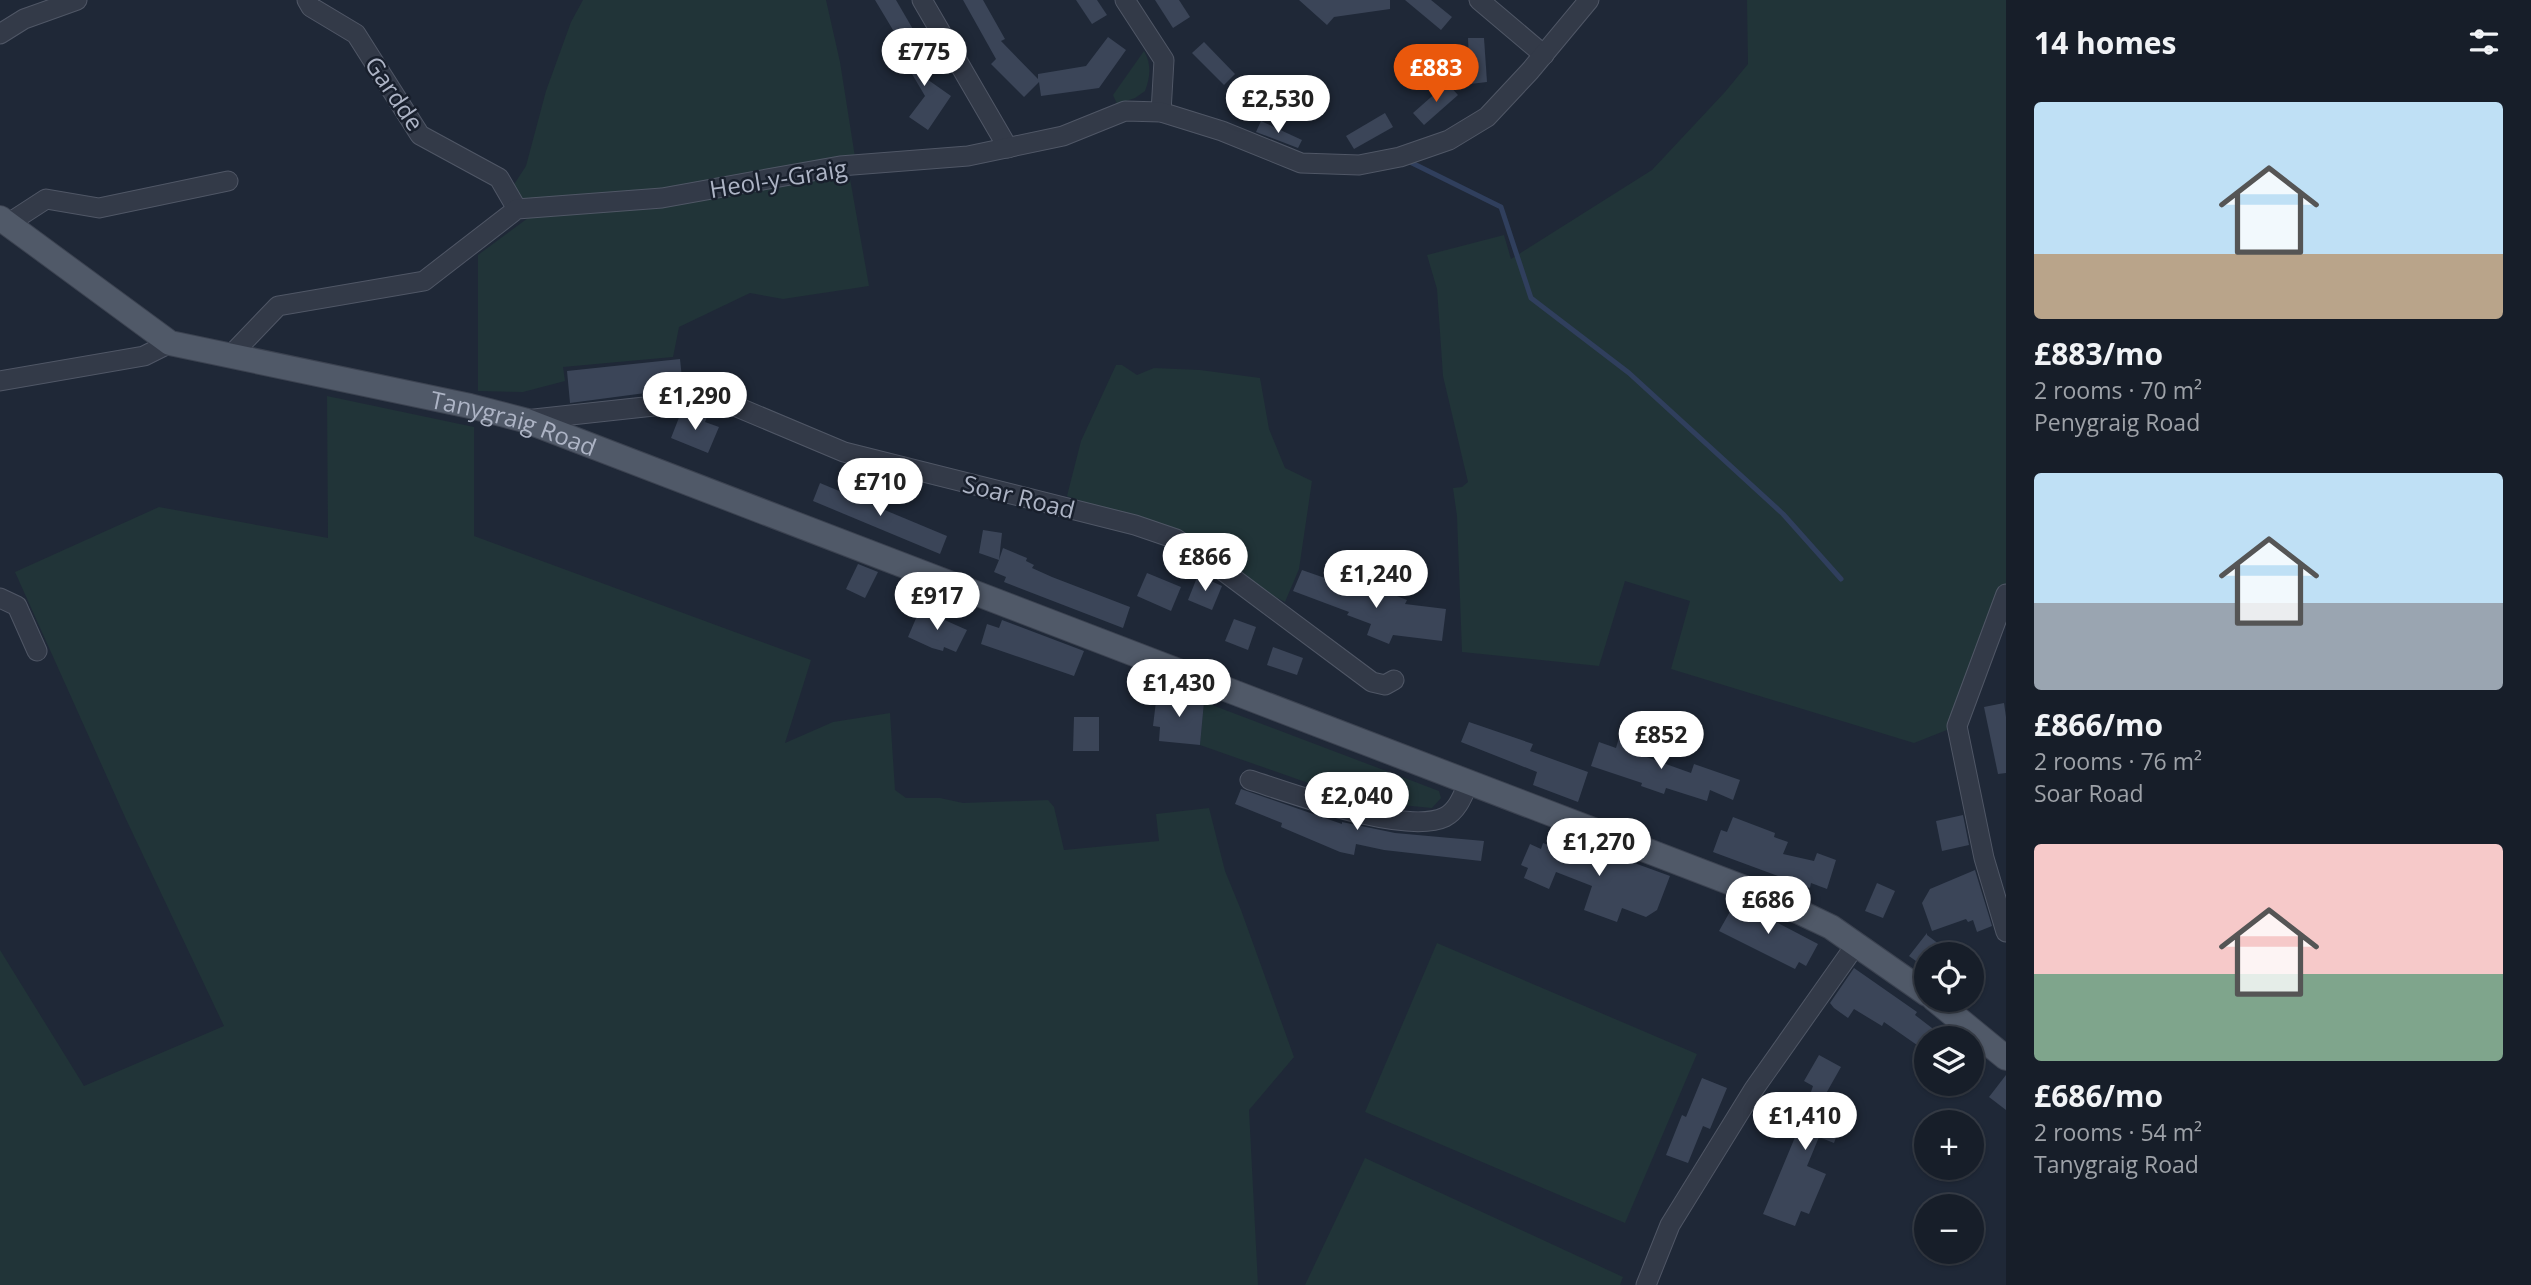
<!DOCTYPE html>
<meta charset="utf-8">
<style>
:root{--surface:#171e29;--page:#202731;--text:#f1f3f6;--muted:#9ea2a8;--line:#363c46;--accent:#ea580c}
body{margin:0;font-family:"Open Sans",sans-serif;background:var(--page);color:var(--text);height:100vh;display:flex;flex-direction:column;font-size:26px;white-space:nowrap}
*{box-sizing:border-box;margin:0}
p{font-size:23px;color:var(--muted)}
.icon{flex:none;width:38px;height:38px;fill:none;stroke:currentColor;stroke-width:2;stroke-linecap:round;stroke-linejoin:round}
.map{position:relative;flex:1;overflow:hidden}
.details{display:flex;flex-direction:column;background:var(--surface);width:525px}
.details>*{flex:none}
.tools{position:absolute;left:1914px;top:942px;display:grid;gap:14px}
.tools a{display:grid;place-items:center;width:70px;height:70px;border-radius:50%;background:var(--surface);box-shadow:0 2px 5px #0004,0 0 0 2px var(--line);font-size:35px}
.price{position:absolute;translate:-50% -60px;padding:0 16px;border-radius:24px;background:#fff;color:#222;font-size:23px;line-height:46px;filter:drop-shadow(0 2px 4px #0008)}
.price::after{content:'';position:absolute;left:50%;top:42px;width:21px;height:16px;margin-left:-10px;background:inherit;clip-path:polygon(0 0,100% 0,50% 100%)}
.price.active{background:var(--accent);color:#fff}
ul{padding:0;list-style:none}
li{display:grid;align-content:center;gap:14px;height:371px;padding:0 28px}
li span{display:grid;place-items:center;height:217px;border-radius:7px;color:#555}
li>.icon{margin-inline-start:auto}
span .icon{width:126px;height:126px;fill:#fffc;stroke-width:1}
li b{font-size:30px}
h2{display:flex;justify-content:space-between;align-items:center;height:84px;padding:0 28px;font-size:30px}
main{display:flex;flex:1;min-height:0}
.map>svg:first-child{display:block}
.green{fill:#213438}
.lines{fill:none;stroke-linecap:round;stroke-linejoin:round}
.stream{stroke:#303f5d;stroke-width:5}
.building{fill:#3b4558}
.minor-casing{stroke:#505766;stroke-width:21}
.major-casing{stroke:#3c4351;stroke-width:26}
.minor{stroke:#333a48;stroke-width:19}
.major{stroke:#505968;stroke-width:24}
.labels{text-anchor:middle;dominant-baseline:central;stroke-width:5;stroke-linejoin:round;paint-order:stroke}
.street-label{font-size:24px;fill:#adb4c5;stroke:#181f2c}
</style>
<main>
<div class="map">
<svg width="2006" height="1285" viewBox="0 0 2006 1285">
<rect width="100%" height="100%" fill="#1f2837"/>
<g class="green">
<path d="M 583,0 L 826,0 L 840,62 L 855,157 L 659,190 L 520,201 L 511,189 L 526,166 L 546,91 L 571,22 Z"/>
<path d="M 1747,0 L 2006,0 L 2006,586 L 1957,726 L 1914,743 L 1671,669 L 1690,601 L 1625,581 L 1599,666 L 1462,652 L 1457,516 L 1453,488 L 1462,487 L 1468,482 L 1443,376 L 1437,289 L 1427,255 L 1504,235 L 1511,259 L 1652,170 L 1725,92 L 1748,64 Z"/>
<path d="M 1144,51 C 1152,64 1150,78 1145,91 L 1135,98 L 1117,104 L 1113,95 Z"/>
<path d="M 849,173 L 869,286 L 783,299 L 750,293 L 679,327 L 673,357 L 563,367 L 565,381 L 523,392 L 478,391 L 478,255 L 528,218 L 667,205 Z"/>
<path d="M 1116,365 L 1122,365 L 1137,375 L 1154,368 L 1200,370 L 1260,378 L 1269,429 L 1285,468 L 1312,481 L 1299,569 L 1285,602 L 1127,517 L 1067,496 L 1081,441 Z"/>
<path d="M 327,396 L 474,427 L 474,536 L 811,660 L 785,743 L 833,722 L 890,713 L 895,790 L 906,798 L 940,798 L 963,803 L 1048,800 L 1054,807 L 1064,850 L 1159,841 L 1156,814 L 1209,808 L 1225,871 L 1241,910 L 1294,1057 L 1249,1110 L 1258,1285 L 0,1285 L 0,950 L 84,1086 L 224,1026 L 125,817 L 15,572 L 159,507 L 328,538 Z"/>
<path d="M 1204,702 L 1439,791 L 1441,798 L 1432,808 L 1392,804 L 1345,796 L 1200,745 Z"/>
<path d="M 1437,943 L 1697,1054 L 1625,1223 L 1365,1112 Z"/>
<path d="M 1365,1158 L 1623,1277 L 1620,1285 L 1305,1285 Z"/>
</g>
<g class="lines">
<path class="stream" d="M 1406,160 L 1501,207 L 1531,298 L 1629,373 L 1783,514 L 1841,579"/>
</g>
<g class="building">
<path d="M 875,0 L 896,0 L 914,31 L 899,40 Z"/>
<path d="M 963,0 L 983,0 L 1005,39 L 1001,41 L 1038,79 L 1038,74 L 1086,66 L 1108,37 L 1126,50 L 1099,88 L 1041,96 L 1039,82 L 1024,97 L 991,64 L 996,59 Z"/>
<path d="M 1076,0 L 1097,0 L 1107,15 L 1092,24 Z"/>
<path d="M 1155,0 L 1179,0 L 1190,17 L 1173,28 Z"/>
<path d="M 1299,0 L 1390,0 L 1390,9 L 1334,17 L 1327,25 Z"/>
<path d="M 1405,0 L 1431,0 L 1452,17 L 1441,30 Z"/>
<path d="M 1468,38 L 1484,38 L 1487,82 L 1470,84 Z"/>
<path d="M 1204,42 L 1235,74 L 1224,85 L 1192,53 Z"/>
<path d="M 915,43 L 932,73 L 924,77 L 951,96 L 928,130 L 909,117 L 925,96 L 899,52 Z"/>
<path d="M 1447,83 L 1458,95 L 1424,125 L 1413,113 Z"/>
<path d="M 1385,113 L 1393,127 L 1354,149 L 1346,136 Z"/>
<path d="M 1261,121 L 1302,140 L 1298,148 L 1256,132 Z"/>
<path d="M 680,359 L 683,388 L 570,403 L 567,371 Z"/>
<path d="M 699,413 L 707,417 L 705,422 L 719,427 L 708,453 L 671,438 L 680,415 Z"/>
<path d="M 820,483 L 947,536 L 940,554 L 813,501 Z"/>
<path d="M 983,530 L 1002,533 L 999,560 L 1003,548 L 1027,558 L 1026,561 L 1034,565 L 1032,568 L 1052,577 L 1130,607 L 1123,628 L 1004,582 L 1006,577 L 994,572 L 999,560 L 979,553 Z"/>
<path d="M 858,564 L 878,572 L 865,598 L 846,589 Z"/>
<path d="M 1302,570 L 1382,598 L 1384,591 L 1407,600 L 1405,604 L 1446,609 L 1442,641 L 1393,635 L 1389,644 L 1367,635 L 1371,624 L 1347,615 L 1349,612 L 1293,591 Z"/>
<path d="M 1147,573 L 1181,587 L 1171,611 L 1137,596 Z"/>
<path d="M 1198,575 L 1222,586 L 1212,610 L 1188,600 Z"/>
<path d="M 920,609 L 967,630 L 956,652 L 944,647 L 943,651 L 932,648 L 908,637 Z"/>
<path d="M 1234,619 L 1256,627 L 1248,650 L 1225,641 Z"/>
<path d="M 1002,620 L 1084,651 L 1074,676 L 981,644 L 987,624 L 999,628 Z"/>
<path d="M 1273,647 L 1303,658 L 1297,675 L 1267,665 Z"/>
<path d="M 1157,693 L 1199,697 L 1199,701 L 1204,702 L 1200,745 L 1159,741 L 1160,727 L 1153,726 Z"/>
<path d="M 2004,703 L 2006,717 L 2006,773 L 1998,774 L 1984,707 Z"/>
<path d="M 1074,717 L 1099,717 L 1099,751 L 1073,751 Z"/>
<path d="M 1469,722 L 1533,744 L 1530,751 L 1588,772 L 1578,802 L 1533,785 L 1537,772 L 1461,742 Z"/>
<path d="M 1621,731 L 1643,739 L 1638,754 L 1691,773 L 1694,764 L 1740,780 L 1733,800 L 1710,790 L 1707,801 L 1666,788 L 1664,794 L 1641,786 L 1642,783 L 1591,766 L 1599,742 L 1616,748 Z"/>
<path d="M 1241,789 L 1342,824 L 1342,822 L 1395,833 L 1484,841 L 1481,861 L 1384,850 L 1356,844 L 1354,855 L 1340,852 L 1281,827 L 1282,823 L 1235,804 Z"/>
<path d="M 1963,815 L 1969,845 L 1942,851 L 1936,821 Z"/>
<path d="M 1733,817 L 1775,833 L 1774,837 L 1788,842 L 1783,854 L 1814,861 L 1817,853 L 1836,860 L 1827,889 L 1811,883 L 1810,888 L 1713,852 L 1721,830 L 1727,832 Z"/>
<path d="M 1571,840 L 1670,876 L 1657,910 L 1646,917 L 1622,908 L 1617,922 L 1584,910 L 1592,886 L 1556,872 L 1549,889 L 1524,878 L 1528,868 L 1521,865 L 1530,844 L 1541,849 L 1543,843 L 1566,852 Z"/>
<path d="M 1975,870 L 1992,926 L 1977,932 L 1973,920 L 1968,922 L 1966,919 L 1932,931 L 1922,903 L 1930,889 Z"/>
<path d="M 1877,883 L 1895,891 L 1883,918 L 1865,911 Z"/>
<path d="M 1736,901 L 1818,944 L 1806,966 L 1799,962 L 1795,969 L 1719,931 Z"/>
<path d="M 1927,933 L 1927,935 L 1952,954 L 1927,954 L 1927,969 L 1909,956 Z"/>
<path d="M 1854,968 L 1917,1012 L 1915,1015 L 1945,1038 L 1927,1038 L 1927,1052 L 1884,1022 L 1882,1026 L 1854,1009 L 1848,1018 L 1834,1008 L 1830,1003 Z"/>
<path d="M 1819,1055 L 1841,1067 L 1815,1113 L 1841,1123 L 1834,1143 L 1819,1137 L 1807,1166 L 1826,1174 L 1809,1214 L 1801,1211 L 1795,1226 L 1763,1214 L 1798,1130 L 1813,1086 L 1804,1081 Z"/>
<path d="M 2006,1075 L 2006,1110 L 1989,1097 Z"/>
<path d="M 1702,1078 L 1727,1088 L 1710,1129 L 1703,1126 L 1688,1163 L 1666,1155 L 1682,1115 L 1686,1117 Z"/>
</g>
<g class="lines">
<defs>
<g id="minor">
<path d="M 307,0 L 311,7 L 356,34 L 420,135 L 499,178 L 517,209"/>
<path d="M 922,0 L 1008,148"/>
<path d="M 1125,0 L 1164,60 L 1161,112"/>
<path d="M 1479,0 L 1544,55"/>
<path d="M 0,34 L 24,19 L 77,0"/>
<path d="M 9,223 L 46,199 L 99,208 L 228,181"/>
<path d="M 230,356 L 278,306 L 424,281 L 517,209 L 662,198 L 840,166 L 968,156 L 1063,136 L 1125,111 L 1161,112 L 1222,131 L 1301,163 L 1359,165 L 1400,157 L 1449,140 L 1487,117 L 1530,71 L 1589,0"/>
<path d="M 0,381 L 144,356 L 170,343"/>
<path d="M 525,420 L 718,399 L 844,452 L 1135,525 L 1176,539 L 1218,567 L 1372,682 L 1385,685 L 1394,680"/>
<path d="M 2006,594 L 1957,726 L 1984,858 L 2006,932"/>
<path d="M 0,598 L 17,606 L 37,651"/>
<path d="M 1250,780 C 1291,793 1406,836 1445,817 C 1458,810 1463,795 1469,782"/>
<path d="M 1646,1285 L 1670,1225 L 1754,1089 L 1857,943"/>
</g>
<g id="major">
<path id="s1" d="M 0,218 L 170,343 L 470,406 L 524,420 L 1768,897 L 1831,927 L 1927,994"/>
<path d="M 1934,999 L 2006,1058"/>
</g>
</defs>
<use href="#minor" class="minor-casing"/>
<use href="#major" class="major-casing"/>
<use href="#minor" class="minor"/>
<use href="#major" class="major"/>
</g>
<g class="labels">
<g class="street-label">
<text transform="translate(395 93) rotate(56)">Gardde</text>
<text transform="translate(778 178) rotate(-9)">Heol-y-Graig</text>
<text stroke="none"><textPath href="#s1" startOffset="564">Tanygraig Road</textPath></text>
<text transform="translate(1019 496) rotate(14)">Soar Road</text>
</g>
</g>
</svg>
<div class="tools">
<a><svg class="icon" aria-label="locate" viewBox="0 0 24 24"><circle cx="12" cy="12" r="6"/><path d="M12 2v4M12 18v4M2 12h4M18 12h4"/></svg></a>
<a><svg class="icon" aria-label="layers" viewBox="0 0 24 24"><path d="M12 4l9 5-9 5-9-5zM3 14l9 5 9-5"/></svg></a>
<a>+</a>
<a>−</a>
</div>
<b class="price" style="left:924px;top:88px">£775</b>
<b class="price active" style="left:1436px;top:104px">£883</b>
<b class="price" style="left:1278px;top:135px">£2,530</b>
<b class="price" style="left:695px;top:432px">£1,290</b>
<b class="price" style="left:880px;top:518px">£710</b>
<b class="price" style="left:1205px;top:593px">£866</b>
<b class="price" style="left:1376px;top:610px">£1,240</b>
<b class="price" style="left:937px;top:632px">£917</b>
<b class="price" style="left:1179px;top:719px">£1,430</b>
<b class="price" style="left:1661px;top:771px">£852</b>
<b class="price" style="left:1357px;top:832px">£2,040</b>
<b class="price" style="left:1599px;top:878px">£1,270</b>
<b class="price" style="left:1768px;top:936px">£686</b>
<b class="price" style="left:1805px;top:1152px">£1,410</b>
</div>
<section class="details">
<h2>14 homes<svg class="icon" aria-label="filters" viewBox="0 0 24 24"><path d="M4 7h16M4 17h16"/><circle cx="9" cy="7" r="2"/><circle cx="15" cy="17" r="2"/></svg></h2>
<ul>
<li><span style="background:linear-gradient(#bfe0f5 70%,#b9a48a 0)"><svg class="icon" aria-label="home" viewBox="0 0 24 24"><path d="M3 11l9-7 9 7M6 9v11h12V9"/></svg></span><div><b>£883/mo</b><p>2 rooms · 70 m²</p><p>Penygraig Road</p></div></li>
<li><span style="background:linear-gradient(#bfe0f5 60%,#9aa5b1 0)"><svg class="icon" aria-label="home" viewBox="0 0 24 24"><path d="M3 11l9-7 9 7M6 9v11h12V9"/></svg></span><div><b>£866/mo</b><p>2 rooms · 76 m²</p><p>Soar Road</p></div></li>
<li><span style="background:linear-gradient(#f6c9c9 60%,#7fa58c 0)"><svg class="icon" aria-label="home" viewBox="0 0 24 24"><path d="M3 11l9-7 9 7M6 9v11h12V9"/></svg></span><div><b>£686/mo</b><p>2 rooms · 54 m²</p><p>Tanygraig Road</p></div></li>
</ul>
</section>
</main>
